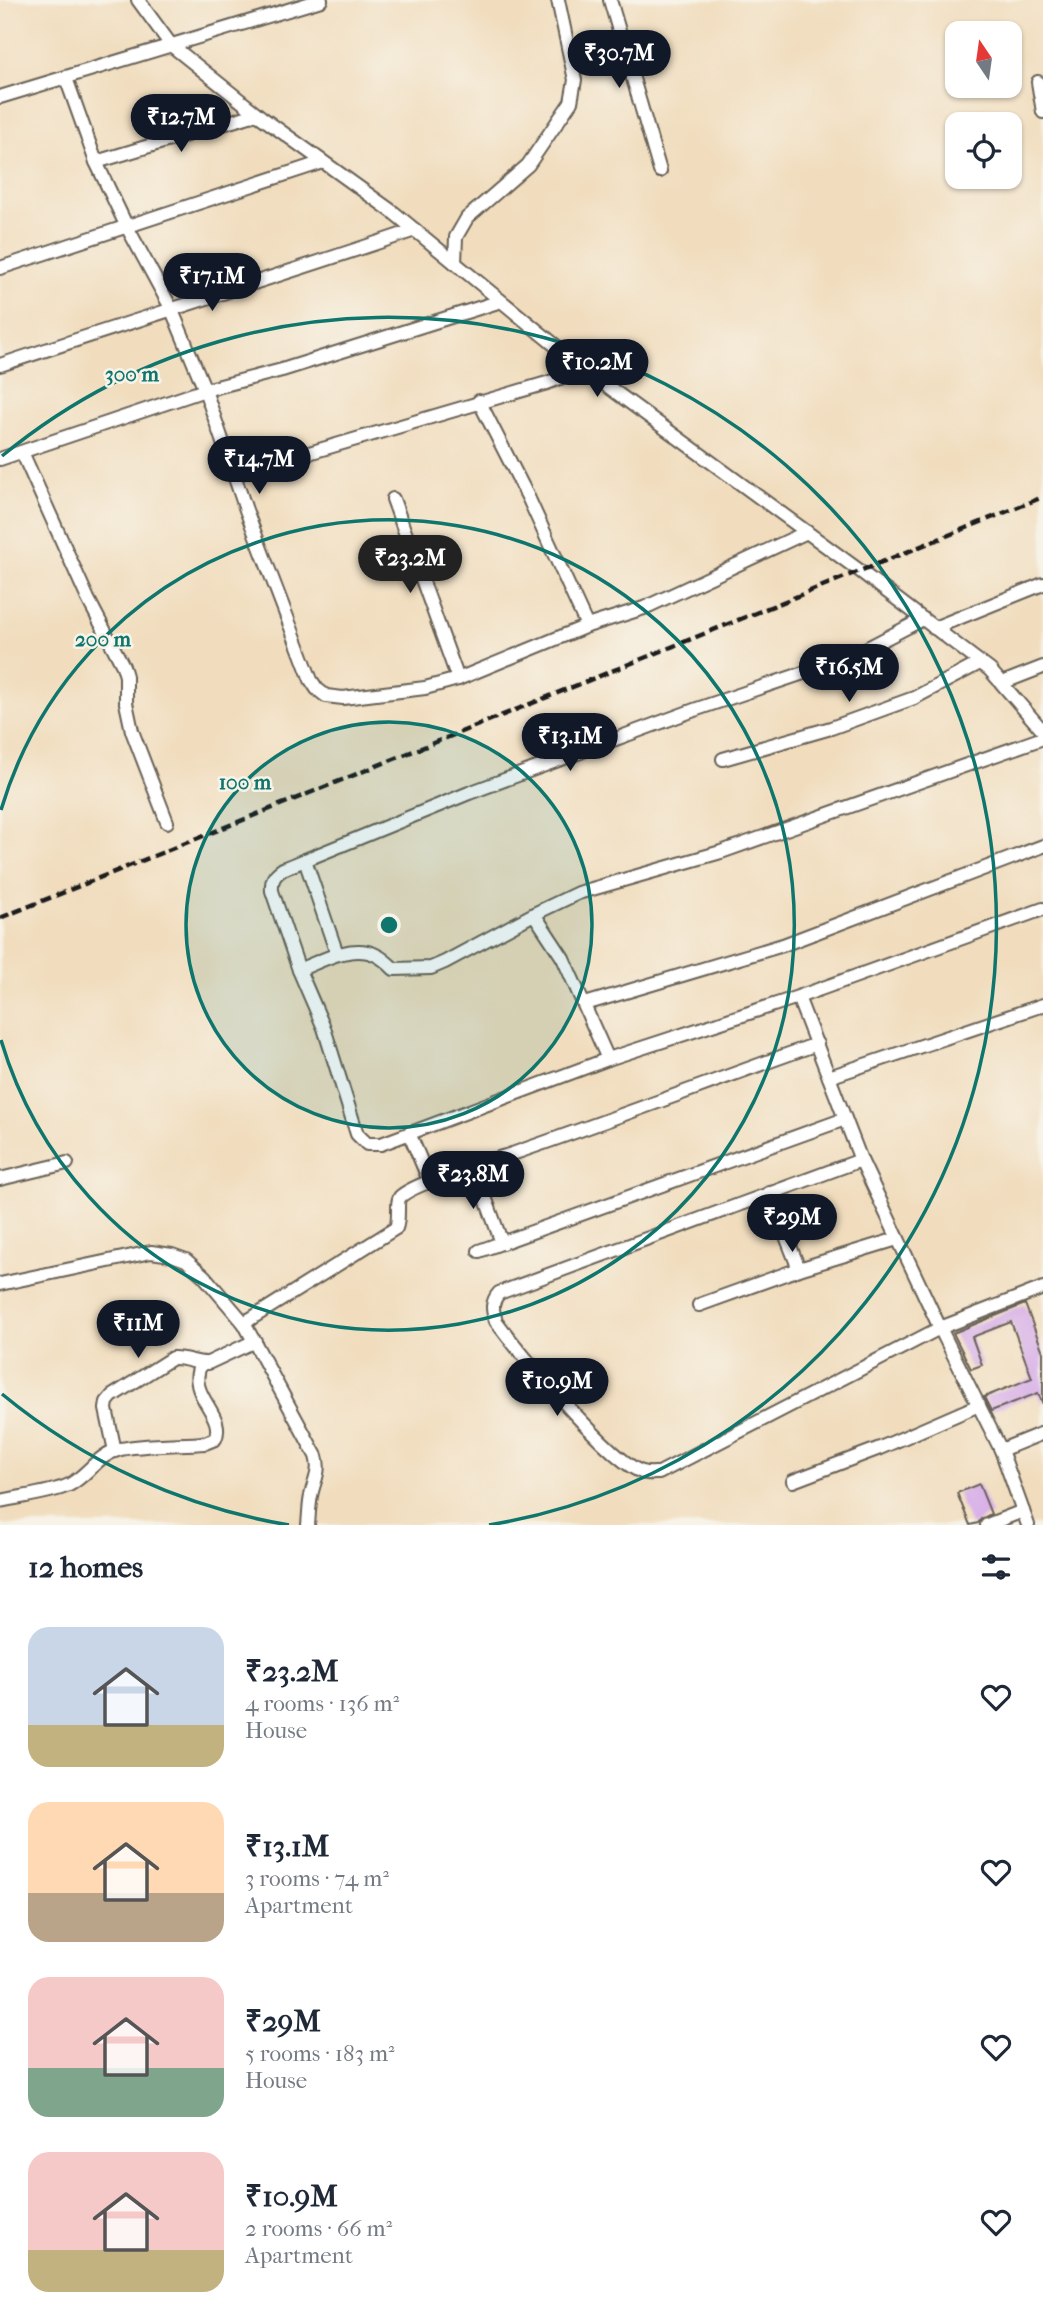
<!DOCTYPE html>
<meta charset="utf-8">
<style>
:root{--surface:#fff;--page:#f2f2f3;--text:#1f2937;--muted:#747a83;--accent:#111827}
body{margin:0;font-family:"IM FELL French Canon",serif;background:var(--page);color:var(--text);height:100vh;display:flex;flex-direction:column;font-size:26px;white-space:nowrap}
*{box-sizing:border-box;margin:0}
p{font-size:23px;color:var(--muted)}
.icon{flex:none;width:38px;height:38px;fill:none;stroke:currentColor;stroke-width:2;stroke-linecap:round;stroke-linejoin:round}
.map{position:relative;height:1525px;overflow:hidden}
.side{display:flex;flex-direction:column;background:var(--surface);flex:1}
.side>*{flex:none}
.needle{width:46px;rotate:347deg}
.controls{position:absolute;left:945px;top:21px;display:grid;gap:14px}
.controls a{display:grid;place-items:center;width:77px;height:77px;border-radius:14px;background:var(--surface);box-shadow:0 2px 5px #0004;font-size:35px}
.price{position:absolute;translate:-50% -60px;padding:0 16px;border-radius:24px;background:var(--accent);color:#fff;font-size:23px;line-height:46px;filter:drop-shadow(0 2px 4px #0008)}
.price::after{content:'';position:absolute;left:50%;top:42px;width:21px;height:16px;margin-left:-10px;background:inherit;clip-path:polygon(0 0,100% 0,50% 100%)}
.price.selected{background:#222;color:#fff}
ul{padding:0;list-style:none}
li{display:flex;align-items:center;gap:21px;height:175px;padding:0 28px}
li span{display:grid;place-items:center;flex:none;width:196px;height:140px;border-radius:21px;color:#555}
li>.icon{margin-inline-start:auto}
span .icon{width:84px;height:84px;fill:#fffc;stroke-width:1}
li b{font-size:30px}
h2{display:flex;justify-content:space-between;align-items:center;height:84px;padding:0 28px;font-size:30px}
.map>svg:first-child{display:block}
.building{fill:#d4a8e8}
.lines{fill:none;stroke-linecap:round;stroke-linejoin:round}
.minor-casing{stroke:#676055;stroke-width:16}
.minor{stroke:#fff;stroke-width:12}
.rail{stroke:#1c1c1c;stroke-width:4.5;stroke-dasharray:10 5;stroke-linecap:butt}
.ring{fill:none;stroke:#0f766e;stroke-width:3.5}
.centre{fill:#0f766e;stroke:#f7f3e8;stroke-width:3.5}
.ring-label{font-size:21px;text-anchor:middle;font-weight:bold;fill:#0f766e;stroke:#f7f3e8;stroke-width:5;stroke-linejoin:round;paint-order:stroke}
</style>
<div class="map">
<svg width="1043" height="1525" viewBox="0 0 1043 1525">
<rect width="100%" height="100%" fill="#f7f3e8"/>
<filter id="ink" filterUnits="userSpaceOnUse"><feTurbulence type="fractalNoise" baseFrequency=".0143" numOctaves="2"/><feDisplacementMap in="SourceGraphic" scale="14" xChannelSelector="R" yChannelSelector="G"/><feConvolveMatrix kernelMatrix="1 2 1 2 8 2 1 2 1" color-interpolation-filters="sRGB"/></filter>
<filter id="wash" filterUnits="userSpaceOnUse"><feTurbulence type="fractalNoise" baseFrequency=".00686" numOctaves="4" result="noise"/><feDisplacementMap in="SourceGraphic" scale="28" xChannelSelector="R" yChannelSelector="G"/><feGaussianBlur stdDeviation="1.57" result="paint"/><feColorMatrix in="noise" values="0 0 0 0 0 0 0 0 0 0 0 0 0 0 0 0 0 1.4 0 .05"/><feComposite in="paint" operator="in"/></filter>
<g filter="url(#wash)">
<rect width="100%" height="100%" fill="#f1ddbe"/>
<g id="blocks">
<g class="building">
<path d="M 1025,1304 L 1043,1352 L 1043,1404 L 1038,1393 L 991,1411 L 984,1397 L 1032,1378 L 1011,1322 L 972,1337 L 982,1365 L 971,1369 L 953,1333 Z"/>
<path d="M 979,1484 L 991,1514 L 981,1519 L 978,1523 L 970,1525 L 957,1493 Z"/>
</g>
</g>
</g>
<g filter="url(#ink)">
<use href="#blocks" fill-opacity="0" stroke="#676055" stroke-width="2"/>
<g class="lines">
<defs>
<g id="minor">
<path d="M 138,0 L 171,45 L 261,117 L 393,212 L 584,369 L 860,571 L 990,670 L 1043,731"/>
<path d="M 610,0 L 660,171"/>
<path d="M 66,78 L 96,162 L 126,225 L 171,308 L 205,390 L 246,510 L 311,680 L 317,689 L 326,696 L 343,698 L 425,688 L 458,679 L 587,626 L 644,608 L 807,532"/>
<path d="M 1038,82 L 1043,112"/>
<path d="M 0,97 L 321,0"/>
<path d="M 96,162 L 256,114"/>
<path d="M 455,263 L 456,237 L 467,218 L 528,165 L 571,102 L 575,80 L 558,0"/>
<path d="M 0,268 L 323,162"/>
<path d="M 0,365 C 138,319 277,277 415,230"/>
<path d="M 479,401 L 528,497 L 587,626"/>
<path d="M 22,452 L 88,599 L 123,666 L 126,676 L 126,703 L 132,731 L 167,822"/>
<path d="M 0,459 L 205,390 L 282,370 L 501,301"/>
<path d="M 234,475 L 547,383 L 584,369"/>
<path d="M 393,499 L 458,679"/>
<path d="M 934,628 L 1043,584"/>
<path d="M 1002,683 L 1043,667"/>
<path d="M 1043,738 L 721,852 L 578,893 L 534,914 L 445,962 L 431,968 L 394,969 C 389,964 383,958 376,955 C 353,943 320,961 299,970 L 324,1028 L 357,1134 L 367,1144 L 381,1144 L 608,1059 L 798,997 L 1043,909"/>
<path d="M 723,759 L 831,728 L 914,698 L 980,663"/>
<path d="M 305,860 L 337,954"/>
<path d="M 534,914 L 563,958 L 608,1059"/>
<path d="M 299,970 L 272,891 C 271,880 274,875 283,869 L 469,793 L 697,709 L 848,658 L 923,619"/>
<path d="M 798,997 L 861,1160 L 940,1328 L 1001,1450 L 1028,1525"/>
<path d="M 585,1004 L 783,945 L 1043,846"/>
<path d="M 829,1077 L 1043,1005"/>
<path d="M 409,1133 L 430,1182"/>
<path d="M 861,1160 L 499,1293 C 491,1302 492,1310 496,1321 C 518,1351 611,1462 642,1472 C 647,1474 654,1473 659,1473 L 940,1328 L 1043,1288"/>
<path d="M 474,1167 L 502,1243"/>
<path d="M 0,1179 L 67,1163"/>
<path d="M 769,1193 L 799,1269"/>
<path d="M 479,1251 L 845,1119"/>
<path d="M 0,1284 L 151,1252 L 172,1255 L 186,1260 L 204,1276 L 244,1323 L 316,1456 C 321,1472 314,1480 311,1496 C 309,1505 309,1515 308,1525"/>
<path d="M 699,1305 L 799,1269 L 897,1239"/>
<path d="M 244,1323 L 396,1228 C 400,1219 396,1202 400,1197 C 413,1183 493,1160 515,1153 C 616,1118 716,1080 817,1044"/>
<path d="M 1001,1450 L 1043,1433"/>
<path d="M 115,1451 L 106,1409 L 107,1402 L 112,1396 L 172,1358 C 185,1357 196,1364 208,1363 L 255,1341"/>
<path d="M 793,1481 L 880,1448 L 979,1405"/>
<path d="M 0,1501 C 22,1496 48,1494 69,1485 C 87,1476 97,1456 117,1450 C 139,1444 180,1445 205,1443 L 215,1439 C 227,1414 185,1395 201,1364"/>
<path d="M 987,1525 L 1023,1511"/>
</g>
</defs>
<use href="#minor" class="minor-casing"/>
<use href="#minor" class="minor"/>
<path class="rail" d="M 0,918 L 1043,497"/>
</g>
</g>
<circle cx="389" cy="925" r="203" fill="#0f766e" fill-opacity=".12"/>
<g class="ring">
<circle cx="389" cy="925" r="203"/>
<path d="M1 810A405 405 0 1 1 1 1040"/>
<path d="M289 1525A608 608 0 0 1 2 1394M2 456A608 608 0 1 1 489 1525"/>
</g>
<circle cx="389" cy="925" r="10" class="centre"/>
<g class="ring-label">
<text x="132" y="381">300 m</text>
<text x="103" y="646">200 m</text>
<text x="245" y="789">100 m</text>
</g>
</svg>
<div class="controls">
<a><svg class="needle" viewBox="-14 -14 28 28"><path d="M0-13l5 13h-10z" fill="#e53935"/><path d="M0 13l5-13h-10z" fill="#747a83"/></svg></a>
<a><svg class="icon" aria-label="locate" viewBox="0 0 24 24"><circle cx="12" cy="12" r="6"/><path d="M12 2v4M12 18v4M2 12h4M18 12h4"/></svg></a>
</div>
<b class="price" style="left:619px;top:90px">₹30.7M</b>
<b class="price" style="left:181px;top:154px">₹12.7M</b>
<b class="price" style="left:212px;top:313px">₹17.1M</b>
<b class="price" style="left:597px;top:399px">₹10.2M</b>
<b class="price" style="left:259px;top:496px">₹14.7M</b>
<b class="price selected" style="left:410px;top:595px">₹23.2M</b>
<b class="price" style="left:849px;top:704px">₹16.5M</b>
<b class="price" style="left:570px;top:773px">₹13.1M</b>
<b class="price" style="left:473px;top:1211px">₹23.8M</b>
<b class="price" style="left:792px;top:1254px">₹29M</b>
<b class="price" style="left:138px;top:1360px">₹11M</b>
<b class="price" style="left:557px;top:1418px">₹10.9M</b>
</div>
<section class="side">
<h2>12 homes<svg class="icon" aria-label="filters" viewBox="0 0 24 24"><path d="M4 7h16M4 17h16"/><circle cx="9" cy="7" r="2"/><circle cx="15" cy="17" r="2"/></svg></h2>
<ul>
<li><span style="background:linear-gradient(#c9d6e8 70%,#c2b280 0)"><svg class="icon" aria-label="home" viewBox="0 0 24 24"><path d="M3 11l9-7 9 7M6 9v11h12V9"/></svg></span><div><b>₹23.2M</b><p>4 rooms · 136 m²</p><p>House</p></div><svg class="icon" aria-label="heart" viewBox="0 0 24 24"><path d="M12 20l-8-8c-3-5 5-10 8-4 3-6 11-1 8 4z"/></svg></li>
<li><span style="background:linear-gradient(#ffd9b3 65%,#b9a48a 0)"><svg class="icon" aria-label="home" viewBox="0 0 24 24"><path d="M3 11l9-7 9 7M6 9v11h12V9"/></svg></span><div><b>₹13.1M</b><p>3 rooms · 74 m²</p><p>Apartment</p></div><svg class="icon" aria-label="heart" viewBox="0 0 24 24"><path d="M12 20l-8-8c-3-5 5-10 8-4 3-6 11-1 8 4z"/></svg></li>
<li><span style="background:linear-gradient(#f6c9c9 65%,#7fa58c 0)"><svg class="icon" aria-label="home" viewBox="0 0 24 24"><path d="M3 11l9-7 9 7M6 9v11h12V9"/></svg></span><div><b>₹29M</b><p>5 rooms · 183 m²</p><p>House</p></div><svg class="icon" aria-label="heart" viewBox="0 0 24 24"><path d="M12 20l-8-8c-3-5 5-10 8-4 3-6 11-1 8 4z"/></svg></li>
<li><span style="background:linear-gradient(#f6c9c9 70%,#c2b280 0)"><svg class="icon" aria-label="home" viewBox="0 0 24 24"><path d="M3 11l9-7 9 7M6 9v11h12V9"/></svg></span><div><b>₹10.9M</b><p>2 rooms · 66 m²</p><p>Apartment</p></div><svg class="icon" aria-label="heart" viewBox="0 0 24 24"><path d="M12 20l-8-8c-3-5 5-10 8-4 3-6 11-1 8 4z"/></svg></li>
</ul>
</section>
